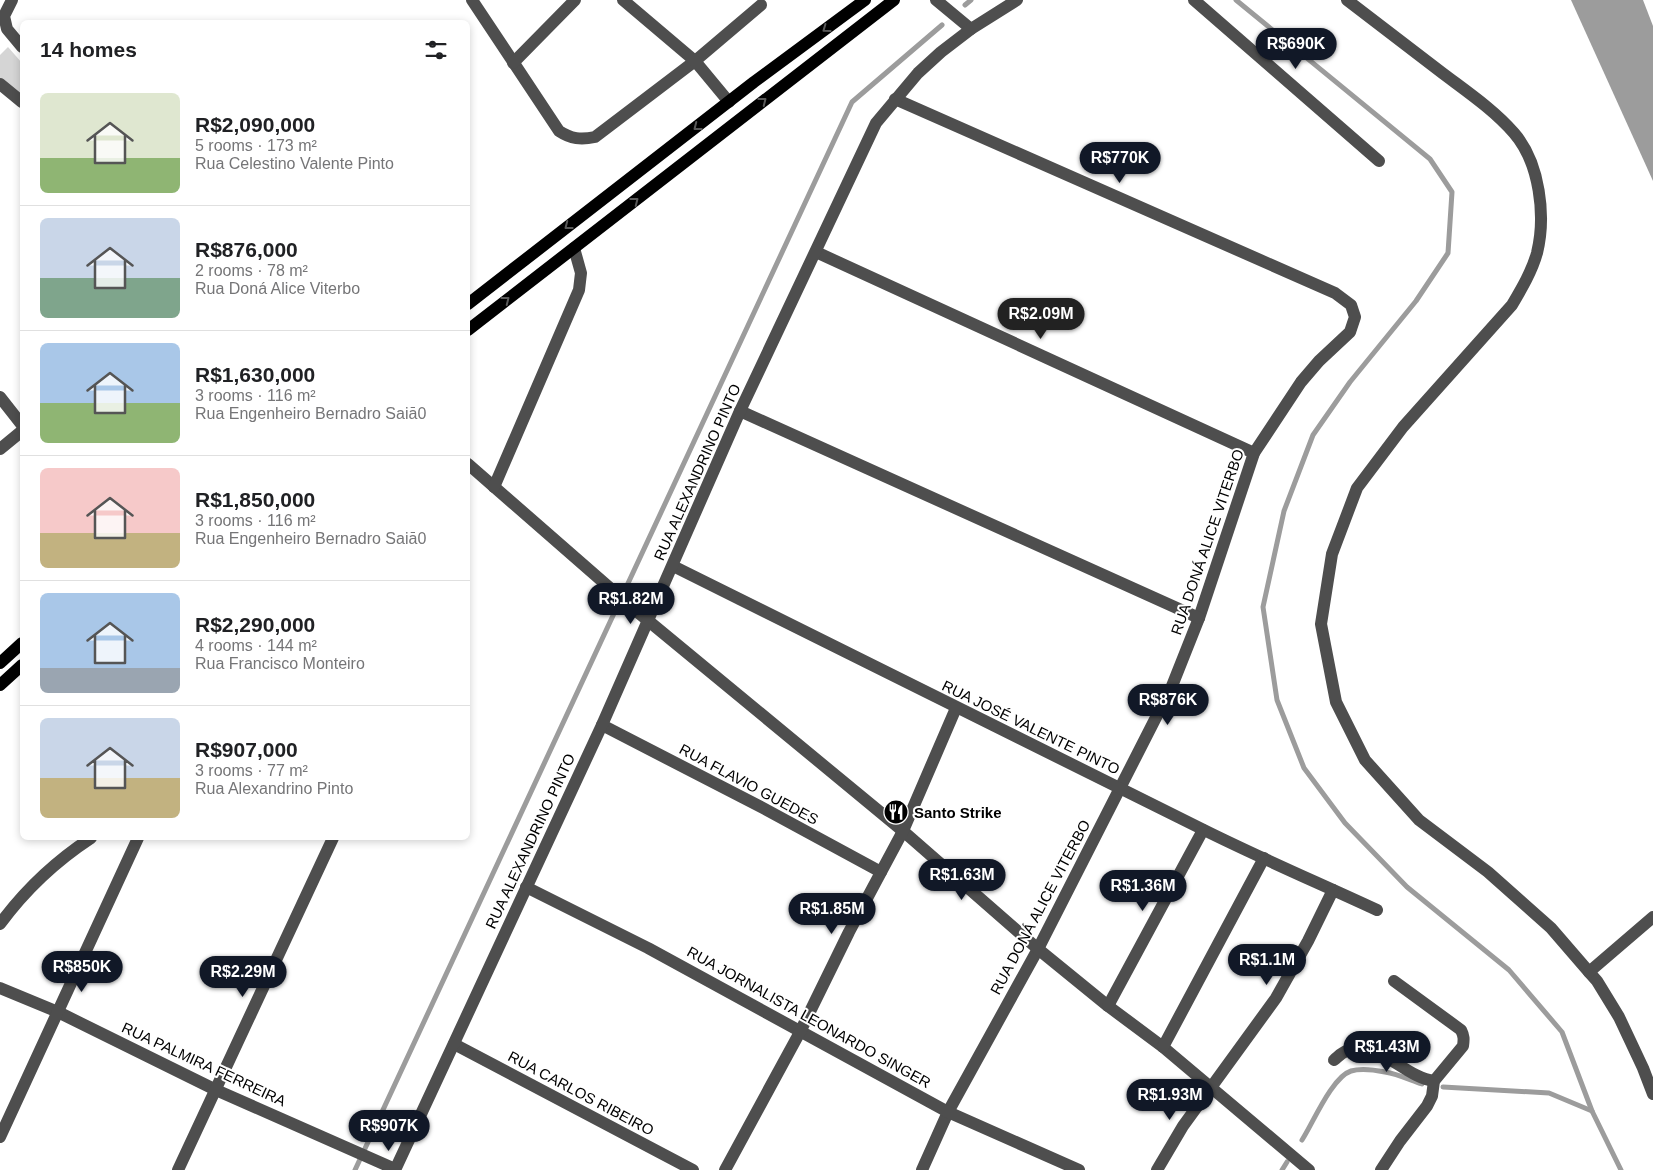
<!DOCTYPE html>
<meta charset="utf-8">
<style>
:root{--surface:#fff;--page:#f2f2f2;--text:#202124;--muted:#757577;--line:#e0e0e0;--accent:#111827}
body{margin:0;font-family:Helvetica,sans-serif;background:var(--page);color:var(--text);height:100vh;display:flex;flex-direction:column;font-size:19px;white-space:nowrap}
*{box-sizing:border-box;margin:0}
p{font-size:16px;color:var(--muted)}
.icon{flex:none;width:28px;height:28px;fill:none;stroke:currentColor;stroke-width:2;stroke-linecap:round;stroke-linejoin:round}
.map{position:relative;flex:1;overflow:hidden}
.drawer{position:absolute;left:20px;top:20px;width:450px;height:820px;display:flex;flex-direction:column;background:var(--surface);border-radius:8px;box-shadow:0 2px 8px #0003}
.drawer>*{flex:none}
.price{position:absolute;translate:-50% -42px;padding:0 11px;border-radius:18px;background:var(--accent);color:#fff;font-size:16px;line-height:32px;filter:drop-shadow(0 1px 2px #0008)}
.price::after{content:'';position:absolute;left:50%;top:30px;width:15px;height:11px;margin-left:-8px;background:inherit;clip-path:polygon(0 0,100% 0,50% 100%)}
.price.on{background:#222;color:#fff}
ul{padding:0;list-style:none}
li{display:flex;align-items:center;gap:15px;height:125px;padding:0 20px}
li+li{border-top:1px solid var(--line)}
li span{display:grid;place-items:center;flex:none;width:140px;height:100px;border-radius:8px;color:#555}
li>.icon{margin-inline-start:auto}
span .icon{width:60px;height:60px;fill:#fffc;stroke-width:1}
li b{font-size:21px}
h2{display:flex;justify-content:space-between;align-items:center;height:60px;padding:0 20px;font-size:21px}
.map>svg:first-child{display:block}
.green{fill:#d5d5d5}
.water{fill:#9c9c9c}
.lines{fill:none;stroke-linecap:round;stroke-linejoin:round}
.stream{stroke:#9c9c9c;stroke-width:5}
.minor{stroke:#4e4e4e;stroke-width:12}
.major{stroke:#000;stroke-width:12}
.oneway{stroke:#595959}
.labels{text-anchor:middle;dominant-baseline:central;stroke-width:4;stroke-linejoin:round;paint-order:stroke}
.street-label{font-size:15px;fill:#000;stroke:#fff}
.poi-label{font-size:15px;font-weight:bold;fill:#000;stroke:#fff;text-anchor:start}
</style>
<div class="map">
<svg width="1653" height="1170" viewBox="0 0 1653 1170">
<rect width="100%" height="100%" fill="#fff"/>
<path class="green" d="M 8,47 L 22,63 L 22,95 L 0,78 L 0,55 Z"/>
<path class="water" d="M 1571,0 L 1643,0 L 1653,26 L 1653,181 Z"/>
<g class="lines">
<g class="stream">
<path d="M 1236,0 L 1430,159 L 1452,192 L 1448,253 L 1416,301 L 1350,382 L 1313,435 L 1284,511 L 1263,607 L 1277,700 L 1304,768 L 1345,823 L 1407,887 L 1509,970 L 1562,1032 L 1592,1111"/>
<path d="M 965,5 L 971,0"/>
<path d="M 1443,1087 L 1549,1093 L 1592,1111 L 1621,1170"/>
<path d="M 1302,1140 C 1313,1123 1332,1077 1351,1071 C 1361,1068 1375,1070 1385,1072 C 1398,1074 1410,1080 1422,1084"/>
<path d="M 355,1170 L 852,102 L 942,25"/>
<path d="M 1282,1170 L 1287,1162"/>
</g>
<g class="minor">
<path d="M 12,0 L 4,16 L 7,29 L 22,47"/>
<path d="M 472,0 L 559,131 C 571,139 581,140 595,137 L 695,61 L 761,5"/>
<path d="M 623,0 L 695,61 L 729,102"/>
<path d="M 936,0 L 971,29"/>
<path d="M 1194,0 L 1379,161"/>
<path d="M 1347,0 C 1378,24 1410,48 1441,72 C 1466,91 1493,109 1514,133 C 1540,163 1546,216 1537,253 C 1532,271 1522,288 1512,305 L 1403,427 L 1357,488 L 1332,554 L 1321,624 L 1336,702 L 1365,760 L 1419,820 L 1488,872 L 1551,928 L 1589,972 L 1597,981 L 1619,1017 L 1643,1068 L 1653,1094"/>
<path d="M 513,63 L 575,0"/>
<path d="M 0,84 L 22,102"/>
<path d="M 895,99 L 1335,293 L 1351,305 L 1355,317 L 1350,332 L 1319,361 L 1301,382 L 1254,453 L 1199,618 L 1172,686 L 1038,949 L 948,1112 L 922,1170"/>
<path d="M 816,252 L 1254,453"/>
<path d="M 0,397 L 22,425"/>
<path d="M 740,411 L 1199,618"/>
<path d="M 0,449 L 22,431"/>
<path d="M 468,464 L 634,609 L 903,831 L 1038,949 L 1108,1006 L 1163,1047 L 1309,1170"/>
<path d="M 494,487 L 579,290 L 581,273 L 574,248"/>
<path d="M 673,566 C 849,654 1025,742 1202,829 C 1260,858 1319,883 1377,910"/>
<path d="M 602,725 L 763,808 L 881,872"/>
<path d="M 526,887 L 648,948 L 948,1112 L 1079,1170"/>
<path d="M 0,924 C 25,890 56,861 91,838"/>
<path d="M 1589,972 L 1653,917"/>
<path d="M 0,988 L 58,1012 L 216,1090 L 395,1169"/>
<path d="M 1108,1006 L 1203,830"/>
<path d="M 454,1044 L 693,1170"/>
<path d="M 1163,1047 L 1264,858"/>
<path d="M 1334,1060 C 1338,1057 1342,1052 1347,1051 C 1380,1040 1404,1077 1434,1081"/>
<path d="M 0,1137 L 138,838"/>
<path d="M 178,1170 L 333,838"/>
<path d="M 395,1170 L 602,725 L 740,411 L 876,123 L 918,73 L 941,52 L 971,29 L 1017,0"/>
<path d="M 725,1170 L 800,1032 L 849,932 L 903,831 L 956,708"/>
<path d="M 1157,1170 L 1183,1126 L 1276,998 L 1308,941 L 1333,890"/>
<path d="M 1381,1170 L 1400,1141 L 1427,1106 L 1432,1096 L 1434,1081 L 1463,1046 C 1464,1039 1464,1036 1461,1030 L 1394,981"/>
</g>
<g class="major">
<path d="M 468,304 L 754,82 L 865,0"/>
<path d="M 468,330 L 894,0"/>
<path d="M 0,663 L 22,643"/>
<path d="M 0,685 L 22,665"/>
</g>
</g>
<defs><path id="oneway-chevron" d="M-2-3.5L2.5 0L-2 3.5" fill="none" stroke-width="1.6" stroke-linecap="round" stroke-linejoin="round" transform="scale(1.25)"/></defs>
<g class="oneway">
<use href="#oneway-chevron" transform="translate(826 29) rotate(144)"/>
<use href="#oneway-chevron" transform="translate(763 101) rotate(-38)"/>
<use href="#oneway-chevron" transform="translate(697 127) rotate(142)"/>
<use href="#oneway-chevron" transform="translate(635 201) rotate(-38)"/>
<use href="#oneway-chevron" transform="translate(568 226) rotate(142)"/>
<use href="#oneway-chevron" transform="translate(506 300) rotate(-38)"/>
</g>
<defs>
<symbol id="restaurant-disc" viewBox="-11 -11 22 22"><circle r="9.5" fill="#000" stroke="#fff"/><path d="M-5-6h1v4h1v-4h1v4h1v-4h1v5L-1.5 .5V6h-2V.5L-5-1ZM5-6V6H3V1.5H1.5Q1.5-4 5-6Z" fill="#fff"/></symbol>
</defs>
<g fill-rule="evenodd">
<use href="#restaurant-disc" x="882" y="798" width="28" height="28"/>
</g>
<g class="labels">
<g class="street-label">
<text transform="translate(697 472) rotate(-66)">RUA ALEXANDRINO PINTO</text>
<text transform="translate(1207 542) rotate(-71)">RUA DONÁ ALICE VITERBO</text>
<text transform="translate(1031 727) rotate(26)">RUA JOSÉ VALENTE PINTO</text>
<text transform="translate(749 784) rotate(28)">RUA FLAVIO GUEDES</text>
<text transform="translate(530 841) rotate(-65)">RUA ALEXANDRINO PINTO</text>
<text transform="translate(1040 907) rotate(-62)">RUA DONÁ ALICE VITERBO</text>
<text transform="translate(809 1017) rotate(29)">RUA JORNALISTA LEONARDO SINGER</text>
<text transform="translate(204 1064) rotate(25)">RUA PALMIRA FERREIRA</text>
<text transform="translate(581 1093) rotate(28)">RUA CARLOS RIBEIRO</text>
</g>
<g class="poi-label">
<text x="914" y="812">Santo Strike</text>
</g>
</g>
</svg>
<b class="price" style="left:1296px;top:70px">R$690K</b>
<b class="price" style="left:1120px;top:184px">R$770K</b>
<b class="price on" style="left:1041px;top:340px">R$2.09M</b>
<b class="price" style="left:631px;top:625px">R$1.82M</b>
<b class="price" style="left:1168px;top:726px">R$876K</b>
<b class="price" style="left:962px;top:901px">R$1.63M</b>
<b class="price" style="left:1143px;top:912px">R$1.36M</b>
<b class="price" style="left:832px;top:935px">R$1.85M</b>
<b class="price" style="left:1267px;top:986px">R$1.1M</b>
<b class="price" style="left:82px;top:993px">R$850K</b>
<b class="price" style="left:243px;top:998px">R$2.29M</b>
<b class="price" style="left:1387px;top:1073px">R$1.43M</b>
<b class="price" style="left:1170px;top:1121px">R$1.93M</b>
<b class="price" style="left:389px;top:1152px">R$907K</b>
<section class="drawer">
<h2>14 homes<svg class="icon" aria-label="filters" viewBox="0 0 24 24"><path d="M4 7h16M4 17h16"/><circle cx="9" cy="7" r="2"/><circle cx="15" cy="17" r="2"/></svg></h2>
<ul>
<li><span style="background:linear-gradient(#dfe7d0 65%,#8fb573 0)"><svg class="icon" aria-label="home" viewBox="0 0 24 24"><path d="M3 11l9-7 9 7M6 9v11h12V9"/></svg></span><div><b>R$2,090,000</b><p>5 rooms · 173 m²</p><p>Rua Celestino Valente Pinto</p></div></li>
<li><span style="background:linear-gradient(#c9d6e8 60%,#7fa58c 0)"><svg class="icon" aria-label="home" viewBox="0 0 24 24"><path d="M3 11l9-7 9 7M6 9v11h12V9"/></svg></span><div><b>R$876,000</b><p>2 rooms · 78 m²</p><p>Rua Doná Alice Viterbo</p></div></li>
<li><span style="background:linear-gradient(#a9c7e8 60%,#8fb573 0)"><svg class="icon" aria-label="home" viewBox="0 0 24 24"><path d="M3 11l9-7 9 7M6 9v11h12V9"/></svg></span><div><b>R$1,630,000</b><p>3 rooms · 116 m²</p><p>Rua Engenheiro Bernadro Saiā0</p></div></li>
<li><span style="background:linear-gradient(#f6c9c9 65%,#c2b280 0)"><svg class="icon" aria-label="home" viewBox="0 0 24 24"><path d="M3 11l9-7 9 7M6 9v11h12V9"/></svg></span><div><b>R$1,850,000</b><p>3 rooms · 116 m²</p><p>Rua Engenheiro Bernadro Saiā0</p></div></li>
<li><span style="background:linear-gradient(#a9c7e8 75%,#9aa5b1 0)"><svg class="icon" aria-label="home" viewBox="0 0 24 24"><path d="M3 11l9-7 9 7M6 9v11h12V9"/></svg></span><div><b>R$2,290,000</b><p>4 rooms · 144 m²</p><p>Rua Francisco Monteiro</p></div></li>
<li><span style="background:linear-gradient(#c9d6e8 60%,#c2b280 0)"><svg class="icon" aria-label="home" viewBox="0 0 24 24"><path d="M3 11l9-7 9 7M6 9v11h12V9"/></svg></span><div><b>R$907,000</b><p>3 rooms · 77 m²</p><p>Rua Alexandrino Pinto</p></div></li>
</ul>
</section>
</div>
